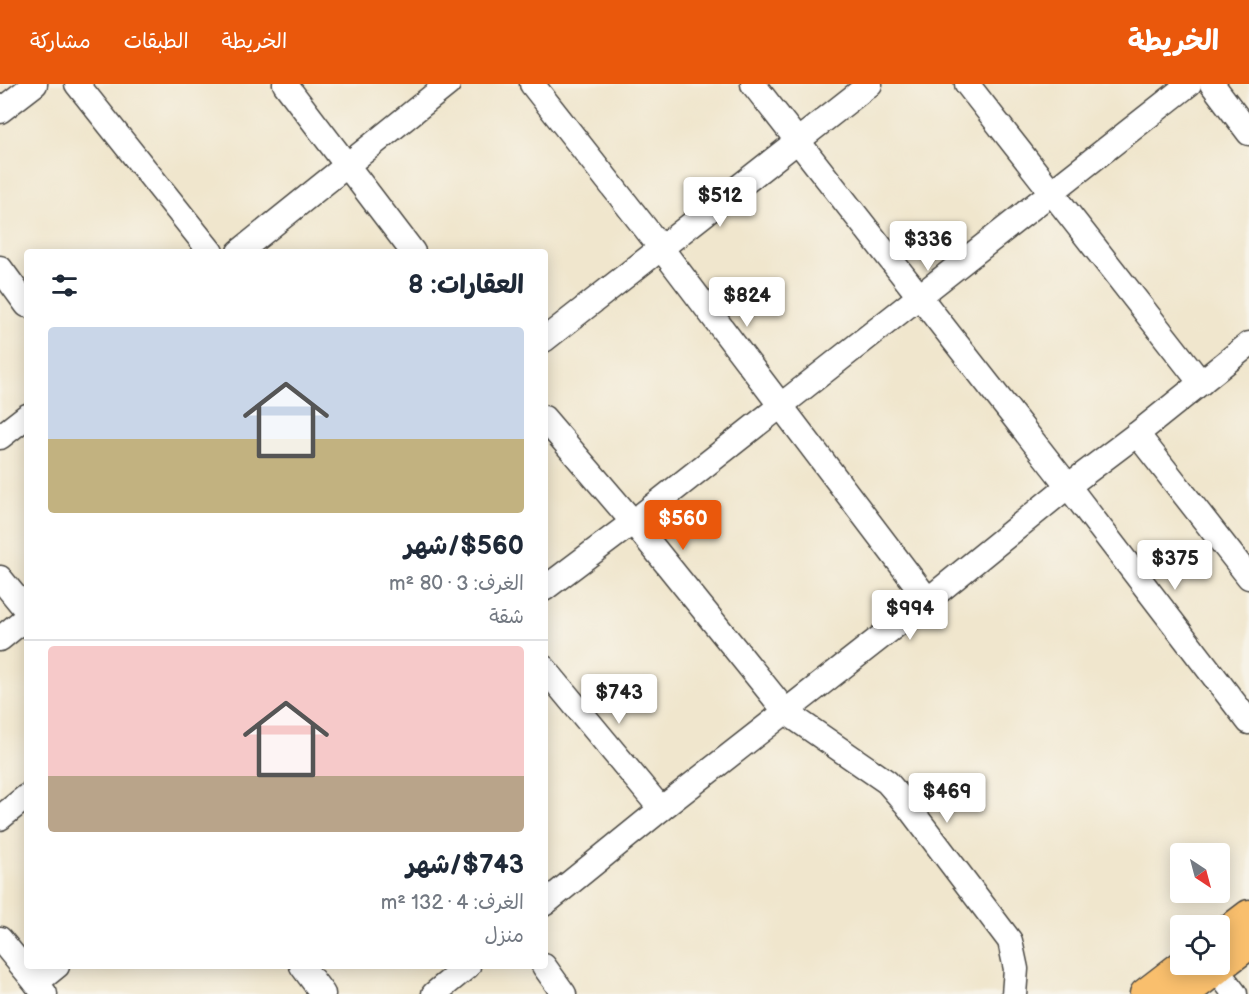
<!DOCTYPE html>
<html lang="ar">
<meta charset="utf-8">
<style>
:root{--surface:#fff;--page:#f6f6f7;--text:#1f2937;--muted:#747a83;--line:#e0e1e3;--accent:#ea580c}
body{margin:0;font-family:"Balsamiq Sans","Playpen Sans Arabic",sans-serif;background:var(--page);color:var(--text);direction:rtl;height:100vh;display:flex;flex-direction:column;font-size:22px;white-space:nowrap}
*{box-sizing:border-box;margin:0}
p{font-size:20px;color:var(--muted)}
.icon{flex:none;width:33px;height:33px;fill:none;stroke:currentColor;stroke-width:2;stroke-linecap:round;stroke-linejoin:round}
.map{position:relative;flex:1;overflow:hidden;direction:ltr}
.drawer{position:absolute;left:24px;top:165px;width:524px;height:720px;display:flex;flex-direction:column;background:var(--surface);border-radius:6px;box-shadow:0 3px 15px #0003;direction:rtl}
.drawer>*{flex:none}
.needle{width:39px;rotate:144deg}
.controls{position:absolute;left:1170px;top:759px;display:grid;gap:12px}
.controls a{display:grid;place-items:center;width:60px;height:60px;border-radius:6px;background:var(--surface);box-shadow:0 3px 15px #0003;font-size:30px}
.price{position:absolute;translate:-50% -51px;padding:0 14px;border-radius:6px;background:#fff;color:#222;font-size:20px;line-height:39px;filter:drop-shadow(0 2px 3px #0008)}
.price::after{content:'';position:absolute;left:50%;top:36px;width:18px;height:14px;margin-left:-9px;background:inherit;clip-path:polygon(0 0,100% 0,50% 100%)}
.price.current{background:var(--accent);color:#fff}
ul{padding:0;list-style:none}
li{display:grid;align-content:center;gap:12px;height:318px;padding:0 24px}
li+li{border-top:2px solid var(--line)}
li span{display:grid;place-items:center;height:186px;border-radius:6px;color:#555}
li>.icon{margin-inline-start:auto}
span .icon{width:108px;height:108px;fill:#fffc;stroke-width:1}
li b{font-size:26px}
h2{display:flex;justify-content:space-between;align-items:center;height:72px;padding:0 24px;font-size:26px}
header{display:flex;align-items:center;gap:36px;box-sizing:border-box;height:84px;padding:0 30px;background:var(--accent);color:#fff}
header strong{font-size:28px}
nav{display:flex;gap:33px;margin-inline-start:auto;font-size:21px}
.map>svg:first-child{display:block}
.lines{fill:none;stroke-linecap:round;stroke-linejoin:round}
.minor-casing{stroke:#494743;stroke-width:27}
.major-casing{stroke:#494743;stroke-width:33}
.minor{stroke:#fff;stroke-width:24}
.major{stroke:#f9bf6d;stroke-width:30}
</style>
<header>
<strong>الخريطة</strong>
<nav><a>الخريطة</a><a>الطبقات</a><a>مشاركة</a></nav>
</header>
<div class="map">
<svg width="1249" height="910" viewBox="0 0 1249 910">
<rect width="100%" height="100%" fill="#f7f3e8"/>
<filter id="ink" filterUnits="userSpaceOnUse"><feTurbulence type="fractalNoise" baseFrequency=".0167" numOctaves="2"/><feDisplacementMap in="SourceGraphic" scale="12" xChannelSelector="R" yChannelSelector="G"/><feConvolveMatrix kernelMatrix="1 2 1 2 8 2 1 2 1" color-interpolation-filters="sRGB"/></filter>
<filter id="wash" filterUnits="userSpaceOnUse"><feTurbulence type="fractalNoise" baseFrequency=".008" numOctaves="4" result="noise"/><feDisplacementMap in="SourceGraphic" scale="24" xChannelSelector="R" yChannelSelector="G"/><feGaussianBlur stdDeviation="1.35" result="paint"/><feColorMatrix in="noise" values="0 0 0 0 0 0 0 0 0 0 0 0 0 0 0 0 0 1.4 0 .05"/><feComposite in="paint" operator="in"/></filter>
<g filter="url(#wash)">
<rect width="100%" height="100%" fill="#f0e6cd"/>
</g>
<g filter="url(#ink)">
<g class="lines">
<defs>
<g id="minor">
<path d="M 77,0 L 211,168"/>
<path d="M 285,0 L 413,168"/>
<path d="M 532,0 L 661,164 L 928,516"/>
<path d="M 753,0 L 1068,402 L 1249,638"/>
<path d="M 967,0 L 1201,299"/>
<path d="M 1212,0 L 1249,49"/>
<path d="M 0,27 L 35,0"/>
<path d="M 239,168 L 448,0"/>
<path d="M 0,184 L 27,221"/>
<path d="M 544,256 L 870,0"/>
<path d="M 544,334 L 633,438 L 786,628 L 887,698 L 907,721 L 1010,857 L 1016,885 L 1014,910"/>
<path d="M 1137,350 L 1249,493"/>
<path d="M 0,353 L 27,332"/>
<path d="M 0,494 L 27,527"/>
<path d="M 544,505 L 633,438 L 1189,0"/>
<path d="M 0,555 L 27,533"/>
<path d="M 544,584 L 661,725"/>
<path d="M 0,734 L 27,712"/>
<path d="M 544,820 L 661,725 L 928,516 L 1068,402 L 1137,350 L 1249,260"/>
<path d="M 0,855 L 45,910"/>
<path d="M 302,882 L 323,910"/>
<path d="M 544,882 L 564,910"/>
<path d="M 1216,885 L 1235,910"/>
<path d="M 36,899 L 57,882"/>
<path d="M 434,910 L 468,882"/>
</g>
<g id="major">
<path d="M 1220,853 L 1249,831"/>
<path d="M 1145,910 L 1184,880"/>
<path d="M 1184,910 L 1249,860"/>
</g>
</defs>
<use href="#minor" class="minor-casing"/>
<use href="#major" class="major-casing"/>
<use href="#minor" class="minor"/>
<use href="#major" class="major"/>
</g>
</g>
</svg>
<div class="controls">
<a><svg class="needle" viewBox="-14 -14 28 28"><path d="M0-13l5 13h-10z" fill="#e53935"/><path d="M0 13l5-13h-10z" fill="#747a83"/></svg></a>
<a><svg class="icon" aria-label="locate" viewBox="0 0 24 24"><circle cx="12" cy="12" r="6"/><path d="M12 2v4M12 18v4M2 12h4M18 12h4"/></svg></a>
</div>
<b class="price" style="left:720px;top:144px">$512</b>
<b class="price" style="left:928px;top:188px">$336</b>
<b class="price" style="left:747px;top:244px">$824</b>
<b class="price current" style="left:683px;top:467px">$560</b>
<b class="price" style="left:1175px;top:507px">$375</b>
<b class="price" style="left:910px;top:557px">$994</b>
<b class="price" style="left:619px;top:641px">$743</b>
<b class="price" style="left:947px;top:740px">$469</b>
<section class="drawer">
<h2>العقارات: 8<svg class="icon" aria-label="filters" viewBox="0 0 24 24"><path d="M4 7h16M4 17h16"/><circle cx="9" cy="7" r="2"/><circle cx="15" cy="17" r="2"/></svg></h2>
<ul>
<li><span style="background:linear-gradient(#c9d6e8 60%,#c2b280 0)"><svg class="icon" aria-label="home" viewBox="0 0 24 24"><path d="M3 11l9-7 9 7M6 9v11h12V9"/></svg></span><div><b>$560/شهر</b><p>الغرف: 3 · 80 m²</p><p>شقة</p></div></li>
<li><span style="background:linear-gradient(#f6c9c9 70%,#b9a48a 0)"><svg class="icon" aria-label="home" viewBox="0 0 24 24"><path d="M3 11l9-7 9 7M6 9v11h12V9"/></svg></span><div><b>$743/شهر</b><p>الغرف: 4 · 132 m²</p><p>منزل</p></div></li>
</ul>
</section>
</div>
